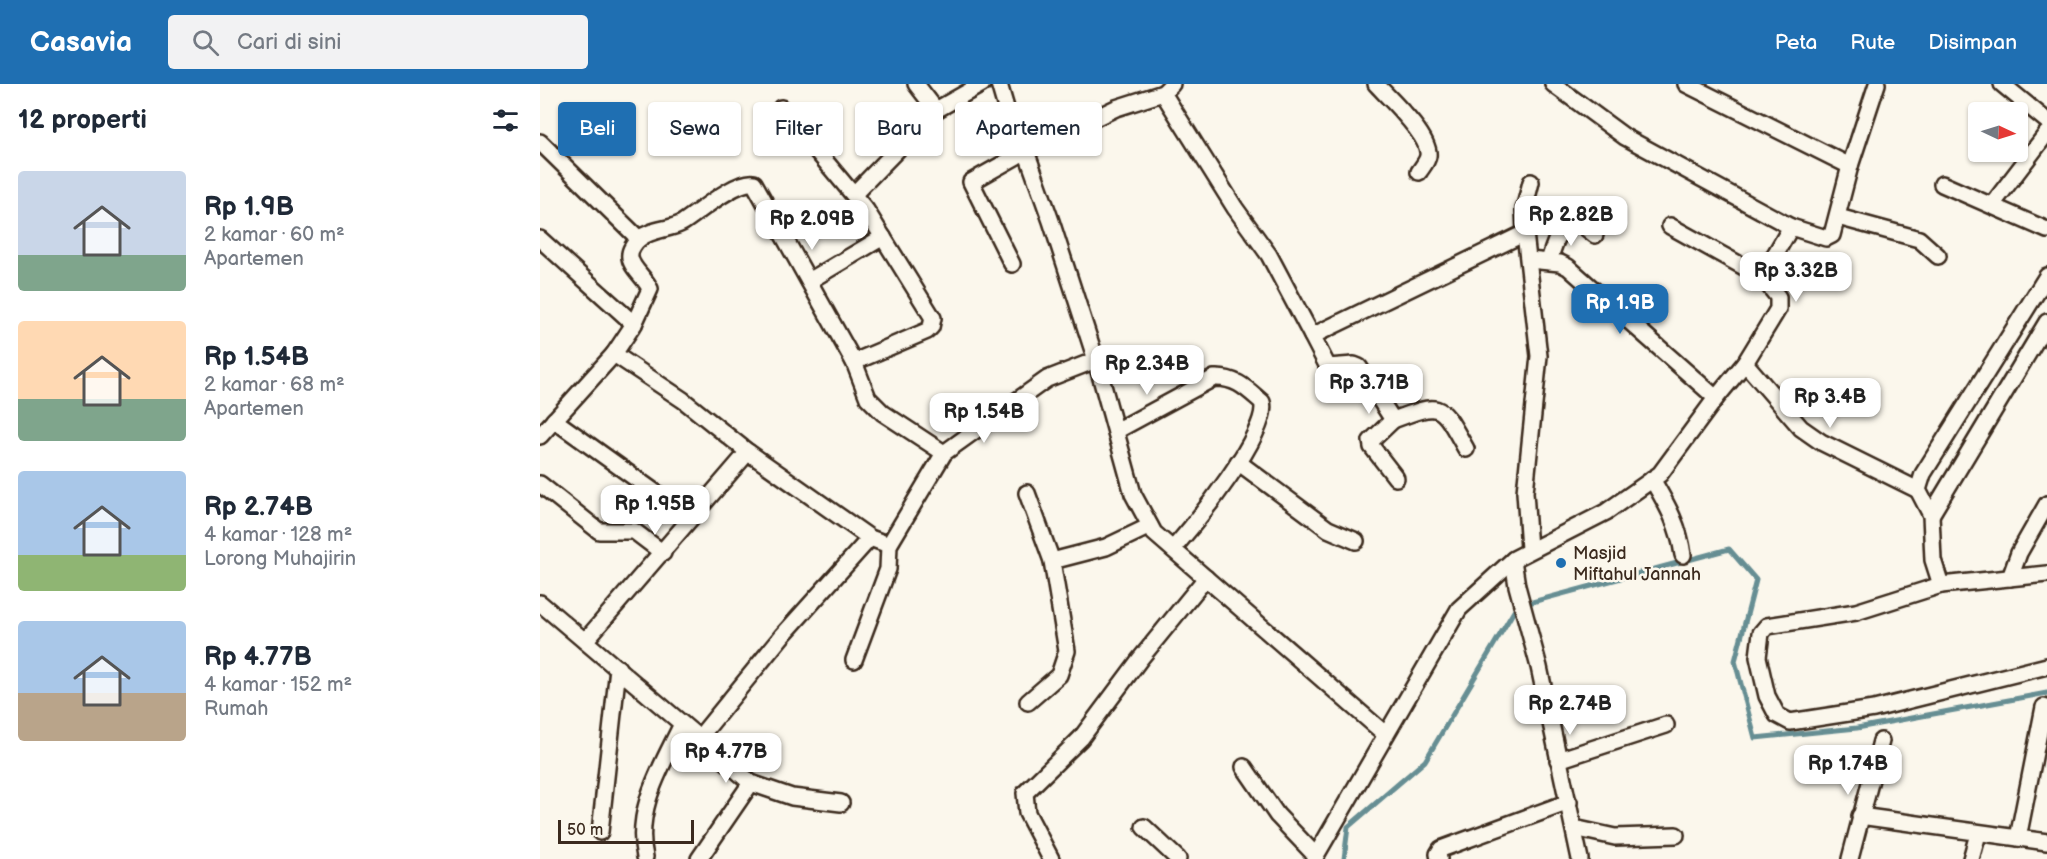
<!DOCTYPE html>
<html lang="id">
<meta charset="utf-8">
<style>
:root{--surface:#fff;--page:#f2f2f3;--text:#1f2937;--muted:#747a83;--accent:#1f6fb2}
body{margin:0;font-family:"Balsamiq Sans",sans-serif;background:var(--page);color:var(--text);height:100vh;display:flex;flex-direction:column;font-size:22px;white-space:nowrap}
*{box-sizing:border-box;margin:0}
p{font-size:20px;color:var(--muted)}
.icon{flex:none;width:33px;height:33px;fill:none;stroke:currentColor;stroke-width:2;stroke-linecap:round;stroke-linejoin:round}
.map{position:relative;flex:1;overflow:hidden}
.side{display:flex;flex-direction:column;background:var(--surface);width:540px}
.side>*{flex:none}
.banner{position:absolute;left:18px;top:18px;width:570px;height:54px;display:flex;gap:12px}
.needle{width:39px;rotate:94deg}
.fabs{position:absolute;left:1428px;top:18px;display:grid;gap:12px}
.fabs a{display:grid;place-items:center;width:60px;height:60px;border-radius:6px;background:var(--surface);box-shadow:0 2px 4px #0004;font-size:30px}
.scale{position:absolute;left:18px;bottom:15px;width:136px;box-sizing:border-box;padding-left:6px;border:3px solid #3b2a1e;border-top:0;font-size:16px;line-height:21px;white-space:nowrap;color:#3b2a1e;-webkit-text-stroke:4px #fbf7ec;paint-order:stroke}
.price{position:absolute;translate:-50% -51px;padding:0 14px;border-radius:12px;background:#fff;color:#222;font-size:20px;line-height:39px;filter:drop-shadow(0 2px 3px #0008)}
.price::after{content:'';position:absolute;left:50%;top:36px;width:18px;height:14px;margin-left:-9px;background:inherit;clip-path:polygon(0 0,100% 0,50% 100%)}
.price.selected{background:var(--accent);color:#fff}
ul{padding:0;list-style:none}
li{display:flex;align-items:center;gap:18px;height:150px;padding:0 18px}
li span{display:grid;place-items:center;flex:none;width:168px;height:120px;border-radius:6px;color:#555}
li>.icon{margin-inline-start:auto}
span .icon{width:72px;height:72px;fill:#fffc;stroke-width:1}
li b{font-size:26px}
h2{display:flex;justify-content:space-between;align-items:center;height:72px;padding:0 18px;font-size:26px}
.pill{padding:0 21px;border-radius:6px;background:var(--surface);box-shadow:0 2px 4px #0004;font-size:21px;line-height:54px}
.pill.selected{background:var(--accent);color:#fff}
header{display:flex;align-items:center;gap:36px;box-sizing:border-box;height:84px;padding:0 30px;background:var(--accent);color:#fff}
header strong{font-size:28px}
nav{display:flex;gap:33px;margin-inline-start:auto;font-size:21px}
.search{width:420px;height:54px;background:var(--page);display:flex;align-items:center;gap:15px;box-sizing:border-box;padding:0 21px;border-radius:6px;color:var(--muted);font-size:22px}
main{display:flex;flex:1;min-height:0}
.map>svg:first-child{display:block}
.lines{fill:none;stroke-linecap:round;stroke-linejoin:round}
.stream{stroke:#668e93;stroke-width:5}
.street-casing{stroke:#3b2a1e;stroke-width:20}
.street{stroke:#fbf7ec;stroke-width:15}
.poi-dot{fill:#1f6fb2;stroke:#fbf7ec;stroke-width:2}
.labels{text-anchor:middle;dominant-baseline:central;stroke-width:5;stroke-linejoin:round;paint-order:stroke}
.poi-label{font-size:18px;fill:#3b2a1e;stroke:#fbf7ec;text-anchor:start}
</style>
<header>
<strong>Casavia</strong>
<div class="search"><svg class="icon" aria-label="search" viewBox="0 0 24 24"><circle cx="10" cy="10" r="6"/><path d="M15 15l6 6"/></svg>Cari di sini</div>
<nav><a>Peta</a><a>Rute</a><a>Disimpan</a></nav>
</header>
<main>
<section class="side">
<h2>12 properti<svg class="icon" aria-label="filters" viewBox="0 0 24 24"><path d="M4 7h16M4 17h16"/><circle cx="9" cy="7" r="2"/><circle cx="15" cy="17" r="2"/></svg></h2>
<ul>
<li><span style="background:linear-gradient(#c9d6e8 70%,#7fa58c 0)"><svg class="icon" aria-label="home" viewBox="0 0 24 24"><path d="M3 11l9-7 9 7M6 9v11h12V9"/></svg></span><div><b>Rp 1.9B</b><p>2 kamar · 60 m²</p><p>Apartemen</p></div></li>
<li><span style="background:linear-gradient(#ffd9b3 65%,#7fa58c 0)"><svg class="icon" aria-label="home" viewBox="0 0 24 24"><path d="M3 11l9-7 9 7M6 9v11h12V9"/></svg></span><div><b>Rp 1.54B</b><p>2 kamar · 68 m²</p><p>Apartemen</p></div></li>
<li><span style="background:linear-gradient(#a9c7e8 70%,#8fb573 0)"><svg class="icon" aria-label="home" viewBox="0 0 24 24"><path d="M3 11l9-7 9 7M6 9v11h12V9"/></svg></span><div><b>Rp 2.74B</b><p>4 kamar · 128 m²</p><p>Lorong Muhajirin</p></div></li>
<li><span style="background:linear-gradient(#a9c7e8 60%,#b9a48a 0)"><svg class="icon" aria-label="home" viewBox="0 0 24 24"><path d="M3 11l9-7 9 7M6 9v11h12V9"/></svg></span><div><b>Rp 4.77B</b><p>4 kamar · 152 m²</p><p>Rumah</p></div></li>
</ul>
</section>
<div class="map">
<svg width="1507" height="775" viewBox="0 0 1507 775">
<rect width="100%" height="100%" fill="#fbf7ec"/>
<filter id="ink" filterUnits="userSpaceOnUse"><feTurbulence type="fractalNoise" baseFrequency=".0167" numOctaves="2"/><feDisplacementMap in="SourceGraphic" scale="12" xChannelSelector="R" yChannelSelector="G"/><feConvolveMatrix kernelMatrix="1 2 1 2 8 2 1 2 1" color-interpolation-filters="sRGB"/></filter>
<g filter="url(#ink)">
<g class="lines">
<path class="stream" d="M 804,775 L 808,743 L 885,677 L 977,522 L 1189,465 L 1216,496 L 1195,577 L 1215,654 L 1317,644 L 1507,609"/>
<defs>
<g id="street">
<path d="M 459,0 L 466,24 L 486,67 L 511,137 L 556,276 L 593,410 L 614,449 L 845,650"/>
<path d="M 836,0 C 849,14 891,53 888,72 C 887,78 882,83 879,88"/>
<path d="M 1013,0 L 1085,53 L 1251,143 L 1286,154 L 1292,151 L 1310,82 L 1337,0"/>
<path d="M 1146,0 L 1310,82"/>
<path d="M 1462,0 L 1507,37"/>
<path d="M 623,9 L 695,124 L 729,171 L 772,252 L 985,149"/>
<path d="M 241,24 L 326,126 L 393,234 L 391,243 L 387,247 L 314,278"/>
<path d="M 396,26 L 442,0"/>
<path d="M 0,58 L 99,155"/>
<path d="M 1402,100 L 1507,146"/>
<path d="M 314,110 L 396,26 L 376,0"/>
<path d="M 1452,121 L 1507,49"/>
<path d="M 1298,133 L 1379,155 L 1398,172"/>
<path d="M 1130,142 L 1222,193"/>
<path d="M 0,155 L 94,240"/>
<path d="M 989,176 L 1020,179 L 1028,183 L 1176,314"/>
<path d="M 1009,177 C 1014,161 1019,137 1041,140 L 1055,151"/>
<path d="M 472,180 L 431,98 L 486,67 L 576,24 L 623,9 L 632,0"/>
<path d="M 269,197 L 343,153"/>
<path d="M 772,252 L 788,283 L 814,281 L 819,283 L 853,336 C 903,317 900,319 926,365"/>
<path d="M 1205,279 L 1261,344 L 1281,358 L 1378,406"/>
<path d="M 14,336 L 151,434"/>
<path d="M 853,336 L 831,357 L 832,363 L 856,394"/>
<path d="M 576,347 L 674,294 C 696,293 707,305 722,318 C 732,346 653,442 633,465"/>
<path d="M 0,352 L 74,270"/>
<path d="M 698,378 L 788,445 L 816,457"/>
<path d="M 1112,395 C 1127,421 1139,441 1143,471"/>
<path d="M 0,400 L 59,447 L 94,447 L 123,469"/>
<path d="M 487,409 L 512,477 L 527,567 L 519,591 L 488,618"/>
<path d="M 1391,431 L 1507,238"/>
<path d="M 349,461 L 330,454 L 208,368 L 143,316 L 74,270 L 94,240 L 110,205 C 106,194 88,182 90,170 C 90,166 95,158 99,155 C 111,145 129,146 142,139 C 158,129 196,96 214,99 L 314,278 L 328,314 L 343,329 L 404,369"/>
<path d="M 989,465 L 985,408 L 999,272 L 985,149 L 984,126 L 991,98"/>
<path d="M 973,476 L 977,502 L 999,583 L 1040,775"/>
<path d="M 512,477 L 566,463 L 610,442"/>
<path d="M 1507,490 L 1401,501 L 1316,528 L 1227,542 L 1221,549 L 1218,573 L 1227,612 L 1237,631 L 1250,638 L 1334,625 L 1507,582"/>
<path d="M 1470,494 L 1479,469 L 1507,420"/>
<path d="M 1401,501 L 1393,476 L 1391,431 L 1378,406 L 1383,390 L 1507,192"/>
<path d="M 0,519 L 159,654 L 242,552 L 330,454"/>
<path d="M 45,557 L 208,368"/>
<path d="M 314,576 L 348,485 L 349,461 L 404,369 L 507,295 L 556,276"/>
<path d="M 1018,676 L 1126,641"/>
<path d="M 704,683 L 737,731 L 776,772"/>
<path d="M 211,699 L 252,713 L 301,719"/>
<path d="M 1320,732 L 1507,758"/>
<path d="M 604,743 L 638,775"/>
<path d="M 1034,744 L 1075,753 L 1136,751"/>
<path d="M 60,748 L 78,584"/>
<path d="M 1478,754 L 1504,623"/>
<path d="M 105,773 C 94,725 122,682 142,640"/>
<path d="M 159,775 L 211,699 L 159,654"/>
<path d="M 511,775 L 487,729 L 485,709 L 541,654 L 600,575 L 666,494"/>
<path d="M 774,775 L 919,525 L 974,475 L 1066,428 L 1120,390 L 1176,314 L 1205,279 L 1238,225 L 1238,213 L 1222,193 L 1251,143"/>
<path d="M 899,775 L 898,770 L 901,765 L 1029,718"/>
<path d="M 1310,775 L 1341,657"/>
<path d="M 1431,775 L 1438,750"/>
</g>
</defs>
<use href="#street" class="street-casing"/>
<use href="#street" class="street"/>
</g>
</g>
<circle class="poi-dot" cx="1021" cy="479" r="6"/>
<g class="labels">
<g class="poi-label">
<text x="1033" y="469">Masjid<tspan x="1033" dy="21">Miftahul Jannah</tspan></text>
</g>
</g>
</svg>
<div class="fabs">
<a><svg class="needle" viewBox="-14 -14 28 28"><path d="M0-13l5 13h-10z" fill="#e53935"/><path d="M0 13l5-13h-10z" fill="#747a83"/></svg></a>
</div>
<div class="scale">50 m</div>
<b class="price" style="left:1031px;top:163px">Rp 2.82B</b>
<b class="price" style="left:272px;top:167px">Rp 2.09B</b>
<b class="price" style="left:1256px;top:219px">Rp 3.32B</b>
<b class="price selected" style="left:1080px;top:251px">Rp 1.9B</b>
<b class="price" style="left:607px;top:312px">Rp 2.34B</b>
<b class="price" style="left:829px;top:331px">Rp 3.71B</b>
<b class="price" style="left:1290px;top:345px">Rp 3.4B</b>
<b class="price" style="left:444px;top:360px">Rp 1.54B</b>
<b class="price" style="left:115px;top:452px">Rp 1.95B</b>
<b class="price" style="left:1030px;top:652px">Rp 2.74B</b>
<b class="price" style="left:186px;top:700px">Rp 4.77B</b>
<b class="price" style="left:1308px;top:712px">Rp 1.74B</b>
<div class="banner">
<a class="pill selected">Beli</a>
<a class="pill">Sewa</a>
<a class="pill">Filter</a>
<a class="pill">Baru</a>
<a class="pill">Apartemen</a>
</div>
</div>
</main>
